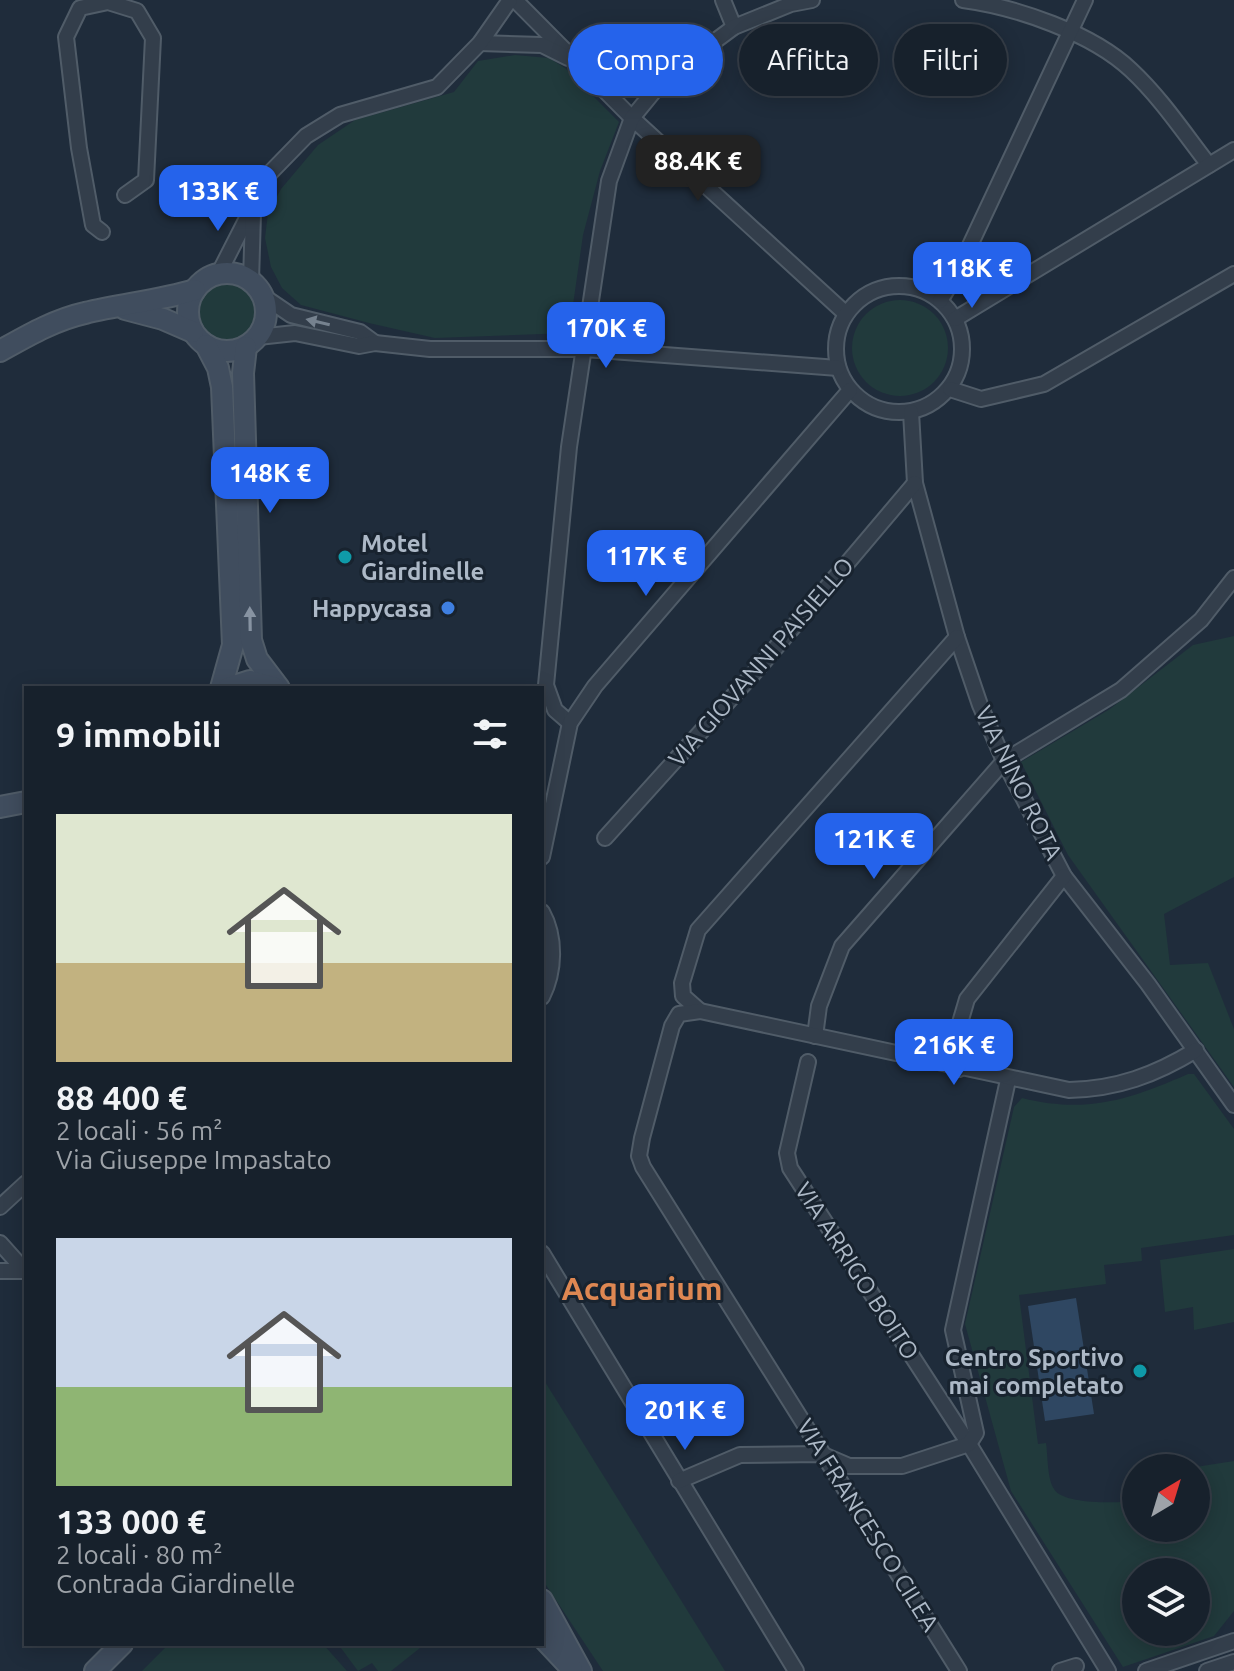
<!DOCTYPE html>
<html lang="it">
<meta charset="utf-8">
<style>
:root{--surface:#17212c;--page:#202934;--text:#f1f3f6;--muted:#9ea3a9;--line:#363e48;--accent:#2563eb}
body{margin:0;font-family:Ubuntu,sans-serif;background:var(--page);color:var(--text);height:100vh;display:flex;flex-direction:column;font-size:30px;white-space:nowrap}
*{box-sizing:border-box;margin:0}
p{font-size:26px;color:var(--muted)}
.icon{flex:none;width:44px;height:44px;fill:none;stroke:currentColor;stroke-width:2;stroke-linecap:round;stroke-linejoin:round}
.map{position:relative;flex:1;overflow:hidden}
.details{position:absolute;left:24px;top:686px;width:520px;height:960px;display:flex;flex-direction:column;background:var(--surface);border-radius:0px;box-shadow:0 4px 20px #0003,0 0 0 2px var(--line)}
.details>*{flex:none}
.banner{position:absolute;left:568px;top:24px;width:546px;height:72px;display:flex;gap:16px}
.needle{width:52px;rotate:38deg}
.controls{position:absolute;left:1122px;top:1454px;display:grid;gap:16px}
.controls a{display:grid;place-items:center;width:88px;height:88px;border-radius:50%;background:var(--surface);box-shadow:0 4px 20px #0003,0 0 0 2px var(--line);font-size:40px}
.price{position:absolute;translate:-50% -68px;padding:0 18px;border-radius:16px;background:var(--accent);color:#fff;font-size:26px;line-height:52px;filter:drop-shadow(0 2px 4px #0008)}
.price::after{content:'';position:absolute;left:50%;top:48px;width:24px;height:18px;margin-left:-12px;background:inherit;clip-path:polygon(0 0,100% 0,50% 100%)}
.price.selected{background:#222;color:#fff}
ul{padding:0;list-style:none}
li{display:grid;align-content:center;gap:16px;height:424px;padding:0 32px}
li span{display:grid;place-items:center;height:248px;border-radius:0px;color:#555}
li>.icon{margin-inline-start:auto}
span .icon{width:144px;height:144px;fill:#fffc;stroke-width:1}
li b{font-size:34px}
h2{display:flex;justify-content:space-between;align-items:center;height:96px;padding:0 32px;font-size:34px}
.pill{padding:0 28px;border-radius:36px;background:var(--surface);box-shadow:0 4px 20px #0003,0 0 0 2px var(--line);font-size:28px;line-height:72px}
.pill.selected{background:var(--accent);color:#fff}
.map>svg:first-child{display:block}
.green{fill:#213a3c;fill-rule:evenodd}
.water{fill:#2f4762}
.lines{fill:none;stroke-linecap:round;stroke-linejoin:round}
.street-casing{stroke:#505c68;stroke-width:18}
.secondary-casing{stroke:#505c68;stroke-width:24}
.street{stroke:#333e4b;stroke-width:14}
.secondary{stroke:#404d5e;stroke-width:20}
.oneway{fill:#76828f}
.oneway2{fill:#8793a2}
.culture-dot{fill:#0f9aa8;stroke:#18232f;stroke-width:3}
.shop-dot{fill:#3f7fe0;stroke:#18232f;stroke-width:3}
.labels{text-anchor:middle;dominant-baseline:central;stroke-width:6;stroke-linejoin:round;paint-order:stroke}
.poi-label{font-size:24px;font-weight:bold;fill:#adb9c7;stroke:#18232f;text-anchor:end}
.street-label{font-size:24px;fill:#adb9c7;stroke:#18232f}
.district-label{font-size:32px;font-weight:bold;fill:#de8752;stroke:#18232f}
</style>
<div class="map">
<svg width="1234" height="1671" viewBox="0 0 1234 1671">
<rect width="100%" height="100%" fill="#1f2c3b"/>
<g class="green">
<path d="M 515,55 L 549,58 L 565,68 L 619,122 L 600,171 L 583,235 L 569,333 L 435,338 L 369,323 L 301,305 L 282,288 L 271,267 L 265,238 L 268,213 L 281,189 L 318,145 L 355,120 L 454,92 L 478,61 Z"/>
<circle cx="227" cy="312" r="31"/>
<circle cx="900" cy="348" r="48"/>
<path d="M 1234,636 L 1234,877 L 1164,914 L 1170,965 L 1208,963 L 1234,1029 L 1234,1087 L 1068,855 L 1021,762 L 1110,709 L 1193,645 Z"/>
<path d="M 1188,1074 L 1194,1074 L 1234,1129 L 1234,1235 L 1141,1248 L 1142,1261 L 1104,1265 L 1106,1284 L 1019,1295 L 1038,1444 L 1046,1443 C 1048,1456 1047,1478 1054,1489 C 1063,1505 1119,1503 1136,1501 L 1136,1528 L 1196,1528 L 1196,1468 L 1189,1468 L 1234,1461 L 1234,1611 L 1214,1636 L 1123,1667 L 1011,1491 L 965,1324 L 1014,1107 L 1022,1098 C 1086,1114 1129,1100 1188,1074 ZM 1136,1572 L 1196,1572 L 1196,1632 L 1136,1632 Z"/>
<path d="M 1234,1249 L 1234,1322 L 1194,1330 L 1193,1307 L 1165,1312 L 1160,1260 Z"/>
<path d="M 542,1377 L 725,1671 L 603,1671 L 542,1579 Z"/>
<path d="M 169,1644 L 323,1644 L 347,1671 L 142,1671 Z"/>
<path d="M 338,1644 L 425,1644 L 391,1671 L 378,1671 L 372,1663 L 358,1671 Z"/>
</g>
<path class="water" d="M 1076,1298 L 1094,1414 L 1045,1421 L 1028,1306 Z"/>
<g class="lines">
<defs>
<g id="street">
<path d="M 515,0 L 632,118 L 846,314"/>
<path d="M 723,0 L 734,27"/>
<path d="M 963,0 C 1016,7 1092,33 1131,70 C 1161,98 1184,133 1209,165"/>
<path d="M 480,43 L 542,45 L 568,58"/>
<path d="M 102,232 L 93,225 L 79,148 L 66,37 L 80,8 L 108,2 L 137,11 L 153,38 L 146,180 L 125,195"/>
<path d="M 219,273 L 270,173 L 306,136 L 340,115 L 437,87 L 480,43 L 510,0"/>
<path d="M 251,281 L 253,214"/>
<circle cx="899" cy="349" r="63"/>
<path d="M 263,296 L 291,315 L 360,332 L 375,343"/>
<path d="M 940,301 L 958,271 L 1085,0"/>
<path d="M 955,319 L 1234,150"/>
<path d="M 258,337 L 295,333 L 359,346 L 375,343 L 430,349 L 585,349 L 838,368"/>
<path d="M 950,389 L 981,399 L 1044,384 L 1234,274"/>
<path d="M 911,412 L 915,483 L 957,637 L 980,705 L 1004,761 L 1064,876 L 1148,984 L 1234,1105"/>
<path d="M 570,723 L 555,710 L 546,685 L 569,447 L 609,181 L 632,118 L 664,79 L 734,27 L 791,4 L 812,0"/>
<path d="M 605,838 L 762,664 L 915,483"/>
<path d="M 542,857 L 570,723 L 595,686 L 850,390"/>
<path d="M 542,912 C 556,937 555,971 542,997"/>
<path d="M 700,1011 L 683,996 L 682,983 L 698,930 L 957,637"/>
<path d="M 815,1036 L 819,1006 L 842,946 L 1004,761 L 1121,690 L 1201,620 L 1234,578"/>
<path d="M 808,1062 L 787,1153 L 790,1168 L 969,1444 L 1108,1671"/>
<path d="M 959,1069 L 952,1050 L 967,999 L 1064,876"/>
<path d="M 0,1207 L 26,1183"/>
<path d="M 0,1243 L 25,1271"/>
<path d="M 542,1253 L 796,1671"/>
<path d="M 0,1271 L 26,1271"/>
<path d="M 679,1481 L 740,1455 L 821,1454 L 849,1466 L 902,1466 L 969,1444 L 976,1433 L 953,1330 L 1008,1080"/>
<path d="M 959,1671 L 643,1167 L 639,1156 L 642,1138 L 672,1026 L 679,1014 L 700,1011 L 1069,1090 C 1117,1089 1155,1075 1196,1050"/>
<path d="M 1060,1671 L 1076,1666"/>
<path d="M 1146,1671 L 1234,1641"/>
<path d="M 1207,1671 L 1234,1662"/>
</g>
<g id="secondary">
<circle cx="227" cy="312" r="39"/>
<path d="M 125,309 L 163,319 L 193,332"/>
<path d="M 206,345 L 218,368 L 222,387 L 233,645 L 221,688"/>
<path d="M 246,347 L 243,373 L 251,640 L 257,659 L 279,688"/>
<path d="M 0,351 C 27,336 54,320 85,313 C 121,304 158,301 195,290"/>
<path d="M 228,688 L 250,681 L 275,688"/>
<path d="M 0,807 L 26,802"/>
<path d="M 542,1600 L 581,1671"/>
<path d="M 542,1637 L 572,1669"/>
<path d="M 95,1671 L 122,1644"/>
</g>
</defs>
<use href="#street" class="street-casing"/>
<use href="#secondary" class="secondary-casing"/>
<use href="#street" class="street"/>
<use href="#secondary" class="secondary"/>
</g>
<defs><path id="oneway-solid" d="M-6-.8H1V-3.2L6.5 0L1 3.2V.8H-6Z" transform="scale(2)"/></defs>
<use class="oneway" href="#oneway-solid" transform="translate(318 322) rotate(-167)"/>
<use class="oneway2" href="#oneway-solid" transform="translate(250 619) rotate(-91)"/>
<g class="culture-dot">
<circle cx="345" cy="557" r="8"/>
<circle cx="1140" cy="1371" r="8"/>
</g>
<circle class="shop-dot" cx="448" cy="608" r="8"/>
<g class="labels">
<g class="poi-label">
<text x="361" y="543" text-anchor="start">Motel<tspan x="361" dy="28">Giardinelle</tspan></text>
<text x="432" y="608">Happycasa</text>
<text x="1124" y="1357">Centro Sportivo<tspan x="1124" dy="28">mai completato</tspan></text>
</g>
<g class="street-label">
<text transform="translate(761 662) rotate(-49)">VIA GIOVANNI PAISIELLO</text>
<text transform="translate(1019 783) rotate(64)">VIA NINO ROTA</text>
<text transform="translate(857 1271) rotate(57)">VIA ARRIGO BOITO</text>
<text transform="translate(868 1525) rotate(58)">VIA FRANCESCO CILEA</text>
</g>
<g class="district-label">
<text x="642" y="1288">Acquarium</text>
</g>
</g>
</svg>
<div class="controls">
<a><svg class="needle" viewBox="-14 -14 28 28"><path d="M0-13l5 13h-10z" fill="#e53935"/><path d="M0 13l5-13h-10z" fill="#9ea3a9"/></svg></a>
<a><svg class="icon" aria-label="layers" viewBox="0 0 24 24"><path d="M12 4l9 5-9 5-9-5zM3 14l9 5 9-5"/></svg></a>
</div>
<b class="price selected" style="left:698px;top:203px">88.4K €</b>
<b class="price" style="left:218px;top:233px">133K €</b>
<b class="price" style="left:972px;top:310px">118K €</b>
<b class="price" style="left:606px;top:370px">170K €</b>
<b class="price" style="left:270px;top:515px">148K €</b>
<b class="price" style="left:646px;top:598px">117K €</b>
<b class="price" style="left:874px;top:881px">121K €</b>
<b class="price" style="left:954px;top:1087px">216K €</b>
<b class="price" style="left:685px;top:1452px">201K €</b>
<div class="banner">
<a class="pill selected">Compra</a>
<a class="pill">Affitta</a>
<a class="pill">Filtri</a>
</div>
<section class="details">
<h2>9 immobili<svg class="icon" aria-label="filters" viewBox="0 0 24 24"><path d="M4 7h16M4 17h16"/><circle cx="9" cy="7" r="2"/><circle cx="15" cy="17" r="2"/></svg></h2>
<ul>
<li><span style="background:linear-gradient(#dfe7d0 60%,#c2b280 0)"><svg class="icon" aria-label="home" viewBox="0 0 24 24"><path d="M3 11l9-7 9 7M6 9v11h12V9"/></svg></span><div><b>88 400 €</b><p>2 locali · 56 m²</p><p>Via Giuseppe Impastato</p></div></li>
<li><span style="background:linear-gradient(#c9d6e8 60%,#8fb573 0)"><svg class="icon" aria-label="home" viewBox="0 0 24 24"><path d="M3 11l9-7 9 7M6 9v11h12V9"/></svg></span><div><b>133 000 €</b><p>2 locali · 80 m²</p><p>Contrada Giardinelle</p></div></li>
</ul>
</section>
</div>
